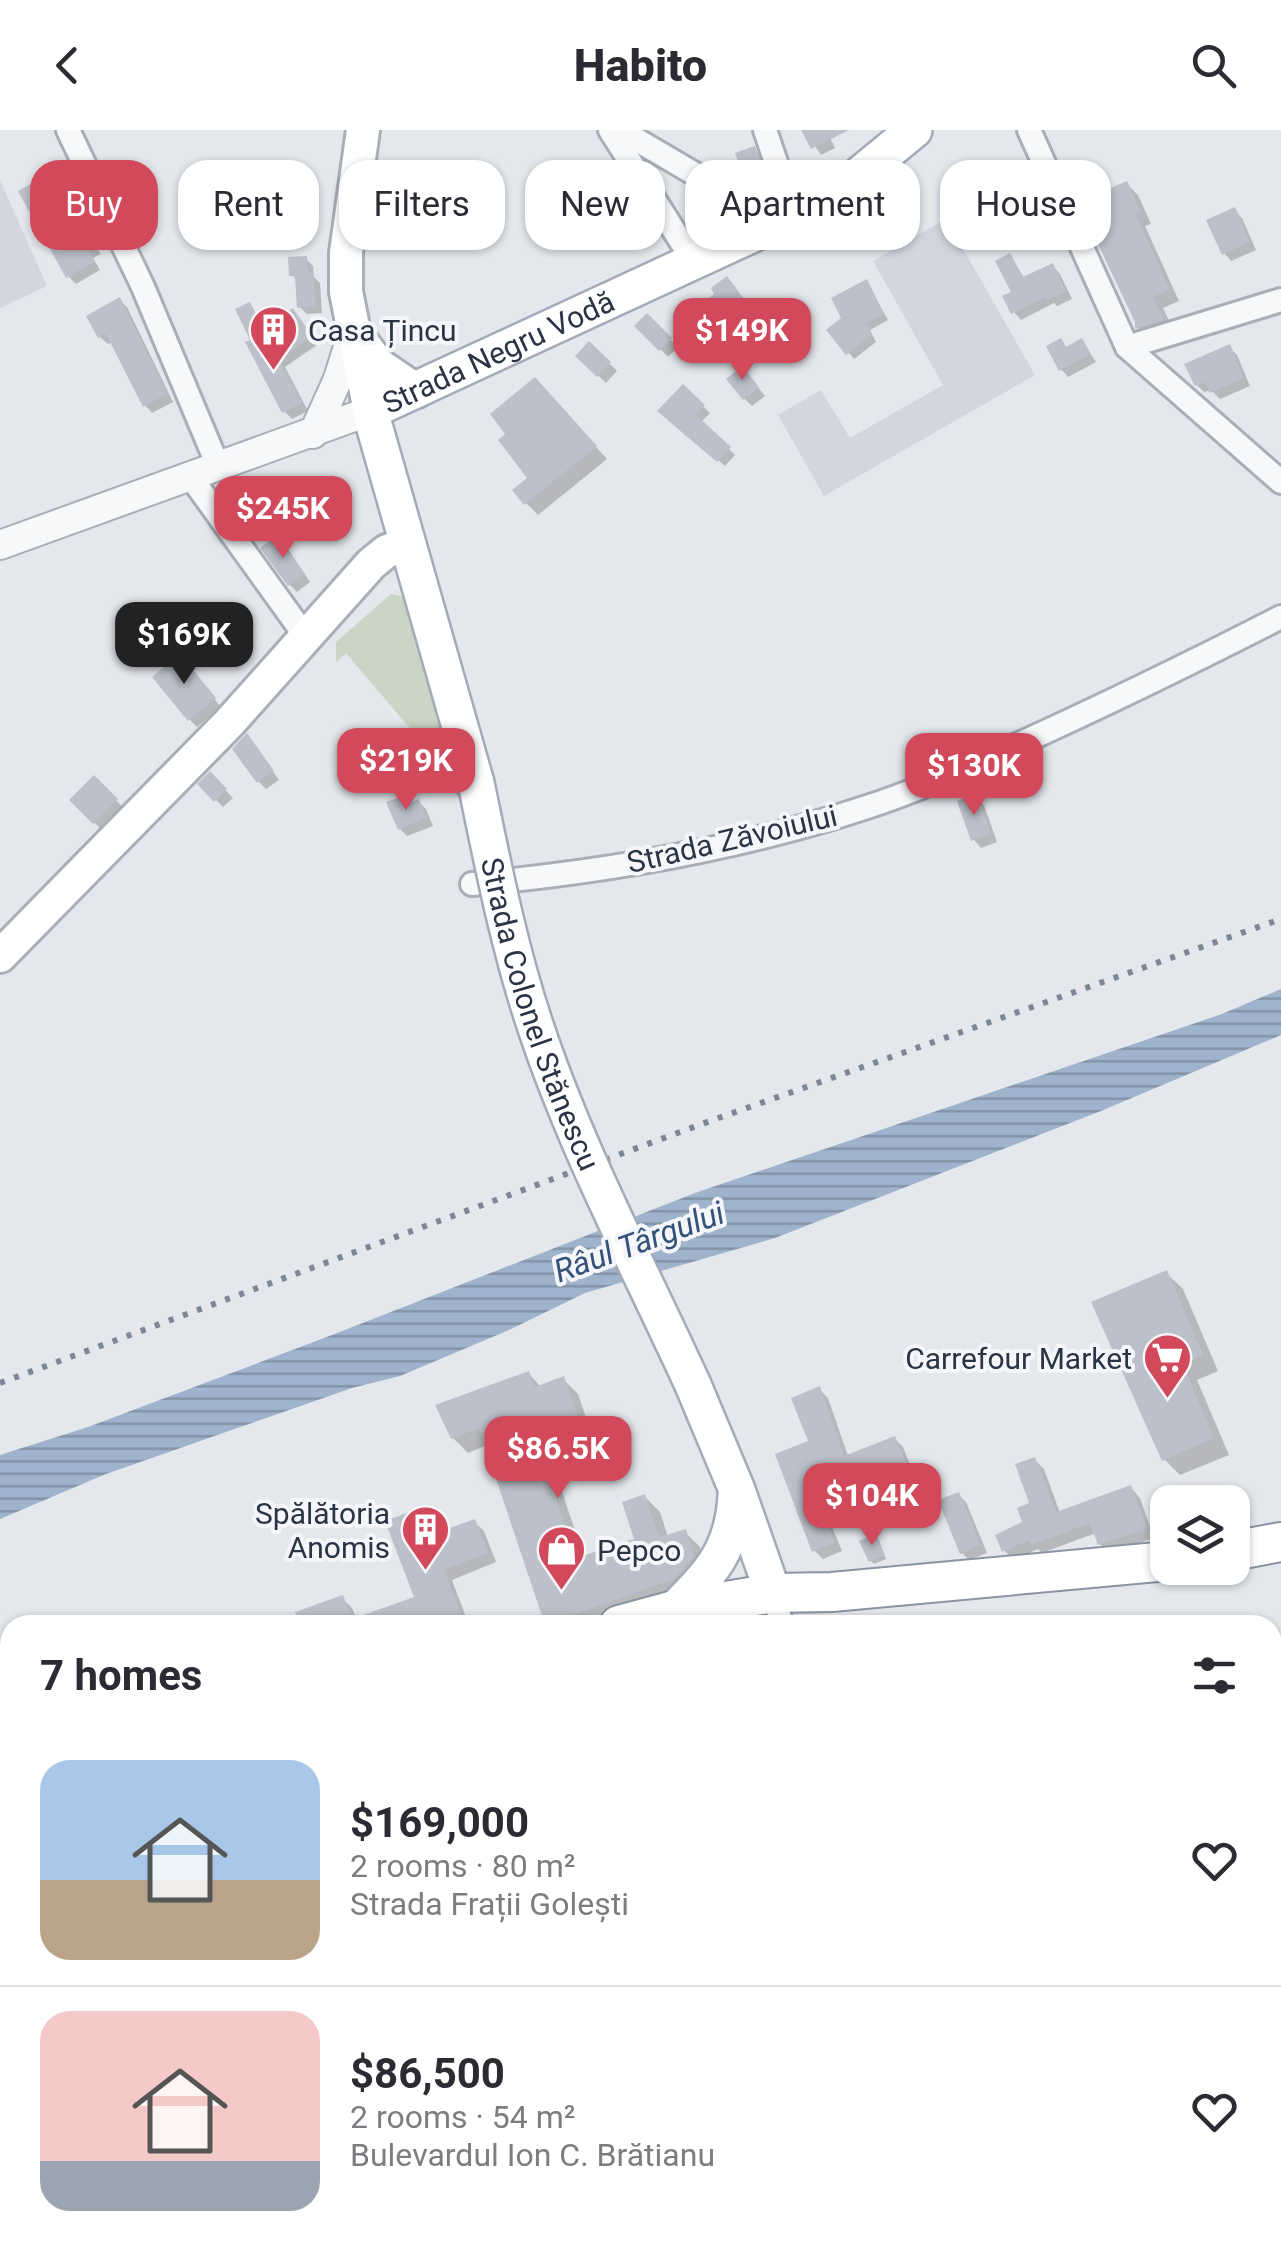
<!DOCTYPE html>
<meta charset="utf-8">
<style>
:root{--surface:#fff;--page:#f2f2f3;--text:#2b2b33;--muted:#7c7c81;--line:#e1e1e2;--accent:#d1495b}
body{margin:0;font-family:Roboto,sans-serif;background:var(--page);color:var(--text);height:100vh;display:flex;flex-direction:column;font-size:38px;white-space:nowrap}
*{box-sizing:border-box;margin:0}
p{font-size:32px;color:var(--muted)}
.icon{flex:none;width:55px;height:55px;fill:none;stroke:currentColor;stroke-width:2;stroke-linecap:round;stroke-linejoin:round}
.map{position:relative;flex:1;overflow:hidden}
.sheet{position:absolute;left:0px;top:1485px;width:1282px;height:642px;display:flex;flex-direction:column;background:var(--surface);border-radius:30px 30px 0 0;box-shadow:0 2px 8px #0004}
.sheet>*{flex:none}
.banner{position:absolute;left:30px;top:30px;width:1222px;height:90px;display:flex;gap:20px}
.controls{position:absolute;left:1150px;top:1355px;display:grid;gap:20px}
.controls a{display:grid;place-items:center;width:100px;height:100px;border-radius:20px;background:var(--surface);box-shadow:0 2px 8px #0004;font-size:50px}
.price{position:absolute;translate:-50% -85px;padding:0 22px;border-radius:20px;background:var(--accent);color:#fff;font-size:32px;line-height:65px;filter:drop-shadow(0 2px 5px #0008)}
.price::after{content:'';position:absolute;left:50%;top:60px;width:30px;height:22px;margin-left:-15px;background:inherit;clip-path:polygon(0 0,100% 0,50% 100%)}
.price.on{background:#222;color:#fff}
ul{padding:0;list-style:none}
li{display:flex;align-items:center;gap:30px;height:250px;padding:0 40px}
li+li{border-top:2px solid var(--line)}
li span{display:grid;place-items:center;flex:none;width:280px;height:200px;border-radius:30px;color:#555}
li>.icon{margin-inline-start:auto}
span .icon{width:120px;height:120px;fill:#fffc;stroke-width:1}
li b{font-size:42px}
h2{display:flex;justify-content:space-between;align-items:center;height:120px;padding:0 40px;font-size:42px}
.pill{padding:0 35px;border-radius:30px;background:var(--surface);box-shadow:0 2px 8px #0004;font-size:35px;line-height:90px}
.pill.on{background:var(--accent);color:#fff}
header{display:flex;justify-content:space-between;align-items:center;height:130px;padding:0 40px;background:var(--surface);font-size:45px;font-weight:800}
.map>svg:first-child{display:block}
.built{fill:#d2d6de}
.park{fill:#c9d6c5}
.water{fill:url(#water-rules)}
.shadow{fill:#0003}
.building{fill:#bbc0ca}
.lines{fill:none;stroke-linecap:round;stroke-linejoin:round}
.minor-casing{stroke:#a9aeb7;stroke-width:28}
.tertiary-casing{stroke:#a9aeb7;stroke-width:32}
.secondary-casing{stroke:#a9aeb7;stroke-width:38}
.primary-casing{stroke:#a3abb8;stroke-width:40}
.trunk-casing{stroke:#8b94a3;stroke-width:42}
.minor{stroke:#f7f8fa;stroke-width:22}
.tertiary{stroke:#f7f8fa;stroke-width:28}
.secondary{stroke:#fff;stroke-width:32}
.primary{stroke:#fff;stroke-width:35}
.trunk{stroke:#fff;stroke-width:38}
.rail{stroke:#7d8696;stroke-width:6;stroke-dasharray:5 10;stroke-linecap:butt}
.primary-bridge-casing{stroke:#a3abb8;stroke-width:40;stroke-linecap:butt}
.primary-bridge{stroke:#fff;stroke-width:35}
.labels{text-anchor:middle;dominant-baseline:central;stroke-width:8;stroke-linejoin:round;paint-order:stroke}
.poi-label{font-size:30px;fill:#2b3445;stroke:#f4f6f9;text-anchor:start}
.street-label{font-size:30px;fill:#2b3445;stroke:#f4f6f9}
.water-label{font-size:32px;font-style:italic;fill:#34527a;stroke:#f4f6f9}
</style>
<header><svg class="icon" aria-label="back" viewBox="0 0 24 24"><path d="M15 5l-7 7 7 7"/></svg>Habito<svg class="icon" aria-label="search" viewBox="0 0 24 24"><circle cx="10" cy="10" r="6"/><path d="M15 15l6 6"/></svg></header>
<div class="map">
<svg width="1281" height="2127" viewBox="0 0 1281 2127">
<defs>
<pattern id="water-rules" width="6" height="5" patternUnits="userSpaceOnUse" patternTransform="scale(2.5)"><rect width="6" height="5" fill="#9fb4cc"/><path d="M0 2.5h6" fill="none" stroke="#8293a7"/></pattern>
</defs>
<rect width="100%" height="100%" fill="#e4e7ec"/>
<g class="built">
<path d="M 0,50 L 47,156 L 0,178 Z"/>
<path d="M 946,89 L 1035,245 L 824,366 L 778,285 L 821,260 L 850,308 L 943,255 L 873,131 Z"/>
</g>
<path class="park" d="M 391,464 L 401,466 L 408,474 L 463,666 L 457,667 L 443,639 L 424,635 L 405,612 L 414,603 L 346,523 L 336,532 L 336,512 Z"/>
<path class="water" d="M 1281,859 L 1281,905 L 1101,981 L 775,1108 L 585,1163 L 509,1200 L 400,1246 L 352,1258 L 106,1344 L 0,1389 L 0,1325 L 88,1297 L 332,1205 L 695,1063 L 1222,884 Z"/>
<g class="shadow">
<path d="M 804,0 L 832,0 L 827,2 L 835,18 L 821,25 Z"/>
<path d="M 754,19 L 766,31 L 779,70 L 768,74 L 749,56 Z"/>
<path d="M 54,44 L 74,74 L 41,91 L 33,84 Z"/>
<path d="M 1127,54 L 1138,65 L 1151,94 L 1145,96 L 1179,171 L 1163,178 L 1174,201 L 1149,209 L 1138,198 Z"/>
<path d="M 1234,80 L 1242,88 L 1256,120 L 1231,131 L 1224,123 Z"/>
<path d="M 84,100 L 101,124 L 93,128 L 100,140 L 76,154 L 68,146 Z"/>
<path d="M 1010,126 L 1025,149 L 1053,136 L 1060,144 L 1072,169 L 1057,176 L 1054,173 L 1021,190 L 1014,182 Z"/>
<path d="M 306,129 L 313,136 L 314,147 L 320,153 L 322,183 L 307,184 L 300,177 L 298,151 L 292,145 Z"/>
<path d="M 866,152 L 888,190 L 870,200 L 876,212 L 854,229 L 830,200 L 845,189 Z"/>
<path d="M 735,157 L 771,207 L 759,217 L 744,199 L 717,221 L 689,188 Z"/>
<path d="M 119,170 L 127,177 L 173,272 L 152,283 L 145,275 L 113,212 L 108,214 L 100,207 L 89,187 Z"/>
<path d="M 249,175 L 265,200 L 300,189 L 317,215 L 285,237 L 308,281 L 292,289 L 284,281 L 253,211 Z"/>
<path d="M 647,187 L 678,217 L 668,227 L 638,196 Z"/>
<path d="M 1061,212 L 1068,219 L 1082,212 L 1096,232 L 1068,247 L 1061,239 Z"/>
<path d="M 589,214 L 617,241 L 606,253 L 578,226 Z"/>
<path d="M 1229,217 L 1237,225 L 1250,256 L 1220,269 L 1211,260 L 1204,262 L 1196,254 Z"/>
<path d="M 750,247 L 765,266 L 752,276 L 744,268 Z"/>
<path d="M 683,258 L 710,283 L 701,292 L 735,325 L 725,336 L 690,304 L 687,307 L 660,281 Z"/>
<path d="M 547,263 L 607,329 L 538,385 L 526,373 Z"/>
<path d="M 286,416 L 310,452 L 297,462 L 289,454 Z"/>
<path d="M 187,535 L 221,577 L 197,597 L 189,589 Z"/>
<path d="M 254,614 L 279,650 L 266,659 L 259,652 Z"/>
<path d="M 210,644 L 233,668 L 223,677 L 201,654 Z"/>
<path d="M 94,649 L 124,678 L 102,700 L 72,670 Z"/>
<path d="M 976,667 L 984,675 L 997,712 L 981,718 L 974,710 Z"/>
<path d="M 400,670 L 406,676 L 418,671 L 426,679 L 433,696 L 407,706 L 400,699 Z"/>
<path d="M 1166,1143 L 1183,1159 L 1218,1241 L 1197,1250 L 1229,1325 L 1180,1345 L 1164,1329 Z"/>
<path d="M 529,1244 L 541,1257 L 563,1249 L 578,1264 L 594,1311 L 550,1325 L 584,1428 L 637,1410 L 645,1367 L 660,1382 L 668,1407 L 685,1402 L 700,1417 L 708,1442 L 690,1464 L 601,1495 L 547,1494 L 487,1315 L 468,1323 L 453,1308 Z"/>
<path d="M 819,1259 L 828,1268 L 848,1326 L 894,1308 L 903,1317 L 925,1372 L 895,1384 L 883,1369 L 830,1392 L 842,1421 L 823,1429 L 814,1420 L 812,1312 Z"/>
<path d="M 1035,1330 L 1044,1339 L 1060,1383 L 1131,1358 L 1140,1368 L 1154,1408 L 1110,1423 L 1100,1414 L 1096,1403 L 1042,1423 L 1038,1419 L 1014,1430 L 1004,1420 L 1025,1394 L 1033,1375 Z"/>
<path d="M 958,1365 L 966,1372 L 987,1423 L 969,1430 L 962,1423 Z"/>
<path d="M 419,1381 L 429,1391 L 435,1406 L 474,1392 L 484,1401 L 496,1432 L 452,1450 L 469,1495 L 303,1495 L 342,1468 L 352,1478 L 357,1490 L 418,1468 Z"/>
<path d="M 878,1410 L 886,1429 L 874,1434 L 871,1431 Z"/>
<path d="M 954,1488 L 961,1495 L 910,1495 L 910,1494 Z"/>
<path d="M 1272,1539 L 1281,1568 L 1281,1640 L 1272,1633 Z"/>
<path d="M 1281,1701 L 1281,1766 L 1272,1768 L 1272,1703 Z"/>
<path d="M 1281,1951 L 1281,1999 L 1272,2004 L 1272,1956 Z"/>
<path d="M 0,2048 L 10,2054 L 10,2104 L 0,2123 Z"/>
<path d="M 1281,2100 L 1281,2127 L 1231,2127 L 1249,2118 L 1272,2118 L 1272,2105 Z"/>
<path d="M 169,2118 L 245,2118 L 217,2127 L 176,2127 Z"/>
<path d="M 476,2118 L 554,2118 L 558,2127 L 452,2127 Z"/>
<path d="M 720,2118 L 775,2118 L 771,2127 L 718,2127 Z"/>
<path d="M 814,2118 L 865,2118 L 860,2127 L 809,2127 Z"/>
<path d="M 964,2118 L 1053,2118 L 1071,2127 L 959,2127 Z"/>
</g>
<g class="building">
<path d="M 801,0 L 849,0 L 811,19 Z"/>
<path d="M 755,16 L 769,58 L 754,63 L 747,58 L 735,23 Z"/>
<path d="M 55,41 L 68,65 L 31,85 L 18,61 Z"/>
<path d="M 1127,51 L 1141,82 L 1136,84 L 1170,160 L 1153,167 L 1164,190 L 1135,199 L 1135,192 L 1078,72 Z"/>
<path d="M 1235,77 L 1250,112 L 1222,125 L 1206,90 Z"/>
<path d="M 84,97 L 95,116 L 88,120 L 95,131 L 66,148 L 49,117 Z"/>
<path d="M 1010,123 L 1023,147 L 1053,133 L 1066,162 L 1047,170 L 1045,167 L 1011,184 L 1002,166 L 1011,162 L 995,131 Z"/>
<path d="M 307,126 L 308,143 L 313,143 L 316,176 L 297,178 L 295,146 L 289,146 L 288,127 Z"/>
<path d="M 727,146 L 766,199 L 749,211 L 736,192 L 708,215 L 685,187 L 714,164 L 711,158 Z"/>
<path d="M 867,149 L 884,184 L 866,193 L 872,205 L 846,225 L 826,200 L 841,188 L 831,168 Z"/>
<path d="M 120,167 L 167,264 L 143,277 L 106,204 L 98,208 L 86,186 Z"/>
<path d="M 250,172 L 263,199 L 293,178 L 312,206 L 279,229 L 302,273 L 282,283 L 245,212 L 250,210 L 235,179 Z"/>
<path d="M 647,183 L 672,208 L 659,221 L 634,196 Z"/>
<path d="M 1061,208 L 1066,217 L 1082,208 L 1091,224 L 1059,241 L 1046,216 Z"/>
<path d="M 589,211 L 611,232 L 597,247 L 575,226 Z"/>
<path d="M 1230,214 L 1244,248 L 1210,263 L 1205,252 L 1195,256 L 1184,234 Z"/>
<path d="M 742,236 L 759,257 L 743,270 L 726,249 Z"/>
<path d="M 535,247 L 597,316 L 524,375 L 512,360 L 527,348 L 498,310 L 505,304 L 490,284 Z"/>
<path d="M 683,254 L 705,275 L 696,285 L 731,317 L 717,332 L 657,281 Z"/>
<path d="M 278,405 L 305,444 L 288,456 L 260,418 Z"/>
<path d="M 180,524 L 216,568 L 188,591 L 152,547 Z"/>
<path d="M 247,603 L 274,641 L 257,653 L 232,619 Z"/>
<path d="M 210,641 L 227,659 L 214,672 L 197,654 Z"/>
<path d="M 94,645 L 118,669 L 93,694 L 69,670 Z"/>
<path d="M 977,664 L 991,704 L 971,711 L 957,671 Z"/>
<path d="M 400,667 L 404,675 L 419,669 L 427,688 L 398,700 L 386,672 Z"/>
<path d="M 1167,1140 L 1203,1225 L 1183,1234 L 1214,1308 L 1162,1331 L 1091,1172 Z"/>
<path d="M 529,1241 L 535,1257 L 564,1246 L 581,1296 L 536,1310 L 576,1428 L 634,1409 L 622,1372 L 645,1364 L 659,1407 L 686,1399 L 694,1426 L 674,1449 L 545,1495 L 479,1298 L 451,1309 L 435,1275 Z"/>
<path d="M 820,1256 L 844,1326 L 895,1306 L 918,1363 L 884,1377 L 877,1360 L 823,1383 L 835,1412 L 812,1422 L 775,1324 L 808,1311 L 791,1268 Z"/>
<path d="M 1035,1327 L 1056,1382 L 1131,1355 L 1147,1399 L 1098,1415 L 1090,1393 L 1031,1415 L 1029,1410 L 1002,1422 L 995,1405 L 1022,1392 L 1017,1378 L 1029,1373 L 1015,1334 Z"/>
<path d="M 959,1362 L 981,1415 L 960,1424 L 938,1370 Z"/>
<path d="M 420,1378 L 430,1405 L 475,1389 L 488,1423 L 444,1440 L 465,1495 L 300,1495 L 295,1482 L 343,1465 L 352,1489 L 414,1467 L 385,1391 Z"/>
<path d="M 876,1404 L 885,1425 L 869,1432 L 859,1411 Z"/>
</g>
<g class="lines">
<defs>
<g id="minor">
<path d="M 68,0 L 143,157 L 218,336"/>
<path d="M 610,0 L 694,132"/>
<path d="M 620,0 L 734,67 L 774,96"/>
<path d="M 765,0 L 794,85"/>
<path d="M 1029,0 L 1127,217 L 1281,352"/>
<path d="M 1127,217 L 1281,170"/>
<path d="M 190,346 L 306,507"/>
<path d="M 472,754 C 605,742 740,719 867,677 C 920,660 970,636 1021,613 C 1109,573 1195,531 1281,487"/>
<path d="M 773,1463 L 782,1495"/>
<path d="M 0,1997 L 10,1994"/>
<path d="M 1272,2042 L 1281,2037"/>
<path d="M 1158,2118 L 1178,2127"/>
<path d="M 670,2127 L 675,2118"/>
<path d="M 877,2127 L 882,2118"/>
</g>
<g id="tertiary">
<path d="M 313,304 L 338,249 L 353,201"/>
<path d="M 0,415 L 370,281"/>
</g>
<g id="secondary">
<path d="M 363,0 L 346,123 L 346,162 L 370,281"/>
<path d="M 359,208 L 379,235 L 417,261"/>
<path d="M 0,826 L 229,593 L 371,434 L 387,421 L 407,414"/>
</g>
<g id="primary">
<path id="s1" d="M 476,653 L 370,281 L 794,85 L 852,51 L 914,0"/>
<path d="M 693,1255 L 737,1360 L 773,1463"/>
<path d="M 674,1480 C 711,1443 733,1420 736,1366"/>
</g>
<g id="trunk">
<path d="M 1232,1421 L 1281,1412"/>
<path d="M 619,1495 L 674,1480 L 773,1463 L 832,1462 L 1168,1431"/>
<path d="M 0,1687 L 10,1684"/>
</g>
</defs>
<use href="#minor" class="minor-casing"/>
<use href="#tertiary" class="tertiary-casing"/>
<use href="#secondary" class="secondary-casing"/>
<use href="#primary" class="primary-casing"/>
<use href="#trunk" class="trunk-casing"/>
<use href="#minor" class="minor"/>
<use href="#tertiary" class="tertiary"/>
<use href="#secondary" class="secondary"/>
<use href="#primary" class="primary"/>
<use href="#trunk" class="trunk"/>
<path class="rail" d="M 0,1253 L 710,991 L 1281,789"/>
<defs>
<g id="primary-bridge">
<path id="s2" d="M 476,653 C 493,735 509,818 536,898 C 577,1021 639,1137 693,1255"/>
</g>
</defs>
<use href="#primary-bridge" class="primary-bridge-casing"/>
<use href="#primary-bridge" class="primary-bridge"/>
</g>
<defs>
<symbol id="building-pin" viewBox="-11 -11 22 30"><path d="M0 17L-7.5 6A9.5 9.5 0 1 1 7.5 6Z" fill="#d1495b" stroke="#f4f6f9"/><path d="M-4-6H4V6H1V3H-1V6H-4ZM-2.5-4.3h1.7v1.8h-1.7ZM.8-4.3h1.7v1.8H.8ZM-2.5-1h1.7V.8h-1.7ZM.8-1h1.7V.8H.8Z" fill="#fff"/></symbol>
<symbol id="supermarket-pin" viewBox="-11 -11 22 30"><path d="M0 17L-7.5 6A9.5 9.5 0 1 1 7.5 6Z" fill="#d1495b" stroke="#f4f6f9"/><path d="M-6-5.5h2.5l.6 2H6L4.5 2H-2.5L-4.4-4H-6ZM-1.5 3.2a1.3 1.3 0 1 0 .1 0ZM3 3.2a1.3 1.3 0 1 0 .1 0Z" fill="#fff"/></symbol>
<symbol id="shop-pin" viewBox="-11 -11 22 30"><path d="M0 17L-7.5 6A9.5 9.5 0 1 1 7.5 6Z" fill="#d1495b" stroke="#f4f6f9"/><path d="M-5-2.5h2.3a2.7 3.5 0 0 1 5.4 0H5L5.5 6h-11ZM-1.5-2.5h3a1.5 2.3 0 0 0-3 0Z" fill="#fff"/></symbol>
</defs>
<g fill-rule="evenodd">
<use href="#building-pin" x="246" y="172" width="55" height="75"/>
<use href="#supermarket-pin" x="1140" y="1200" width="55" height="75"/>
<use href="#building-pin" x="398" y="1372" width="55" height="75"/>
<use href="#shop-pin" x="534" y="1392" width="55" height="75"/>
</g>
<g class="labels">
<g class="poi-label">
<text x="308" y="200">Casa Țincu</text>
<text x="1132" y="1228" text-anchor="end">Carrefour Market</text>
<text x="390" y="1383" text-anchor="end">Spălătoria<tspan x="390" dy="34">Anomis</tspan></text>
<text x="597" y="1420">Pepco</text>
</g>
<g class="street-label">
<text stroke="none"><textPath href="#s1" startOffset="528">Strada Negru Vodă</textPath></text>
<text transform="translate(732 709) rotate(-13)">Strada Zăvoiului</text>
<text stroke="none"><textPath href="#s2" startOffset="240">Strada Colonel Stănescu</textPath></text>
</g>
<g class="water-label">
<text transform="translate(639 1112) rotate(-20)">Râul Târgului</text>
</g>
</g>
</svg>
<div class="controls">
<a><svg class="icon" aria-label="layers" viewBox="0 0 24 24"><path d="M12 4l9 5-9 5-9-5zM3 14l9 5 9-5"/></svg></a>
</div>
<b class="price" style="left:742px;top:253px">$149K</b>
<b class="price" style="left:283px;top:431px">$245K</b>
<b class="price on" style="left:184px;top:557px">$169K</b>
<b class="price" style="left:406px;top:683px">$219K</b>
<b class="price" style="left:974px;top:688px">$130K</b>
<b class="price" style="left:558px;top:1371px">$86.5K</b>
<b class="price" style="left:872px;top:1418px">$104K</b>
<div class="banner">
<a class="pill on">Buy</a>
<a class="pill">Rent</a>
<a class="pill">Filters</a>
<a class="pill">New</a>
<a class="pill">Apartment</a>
<a class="pill">House</a>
</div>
<section class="sheet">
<h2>7 homes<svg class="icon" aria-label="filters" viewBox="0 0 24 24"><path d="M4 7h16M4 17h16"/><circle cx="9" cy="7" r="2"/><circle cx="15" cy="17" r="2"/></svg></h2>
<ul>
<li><span style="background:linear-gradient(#a9c7e8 60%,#b9a48a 0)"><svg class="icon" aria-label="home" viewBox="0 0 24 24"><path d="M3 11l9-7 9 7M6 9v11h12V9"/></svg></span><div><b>$169,000</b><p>2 rooms · 80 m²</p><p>Strada Frații Golești</p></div><svg class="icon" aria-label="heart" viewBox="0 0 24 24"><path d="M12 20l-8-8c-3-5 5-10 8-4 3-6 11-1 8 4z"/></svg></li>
<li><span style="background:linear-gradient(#f6c9c9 75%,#9aa5b1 0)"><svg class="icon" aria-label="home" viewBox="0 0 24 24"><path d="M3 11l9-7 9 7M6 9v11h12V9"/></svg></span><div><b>$86,500</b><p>2 rooms · 54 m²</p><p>Bulevardul Ion C. Brătianu</p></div><svg class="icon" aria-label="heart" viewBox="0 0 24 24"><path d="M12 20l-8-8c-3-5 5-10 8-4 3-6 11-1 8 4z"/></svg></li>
</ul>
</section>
</div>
